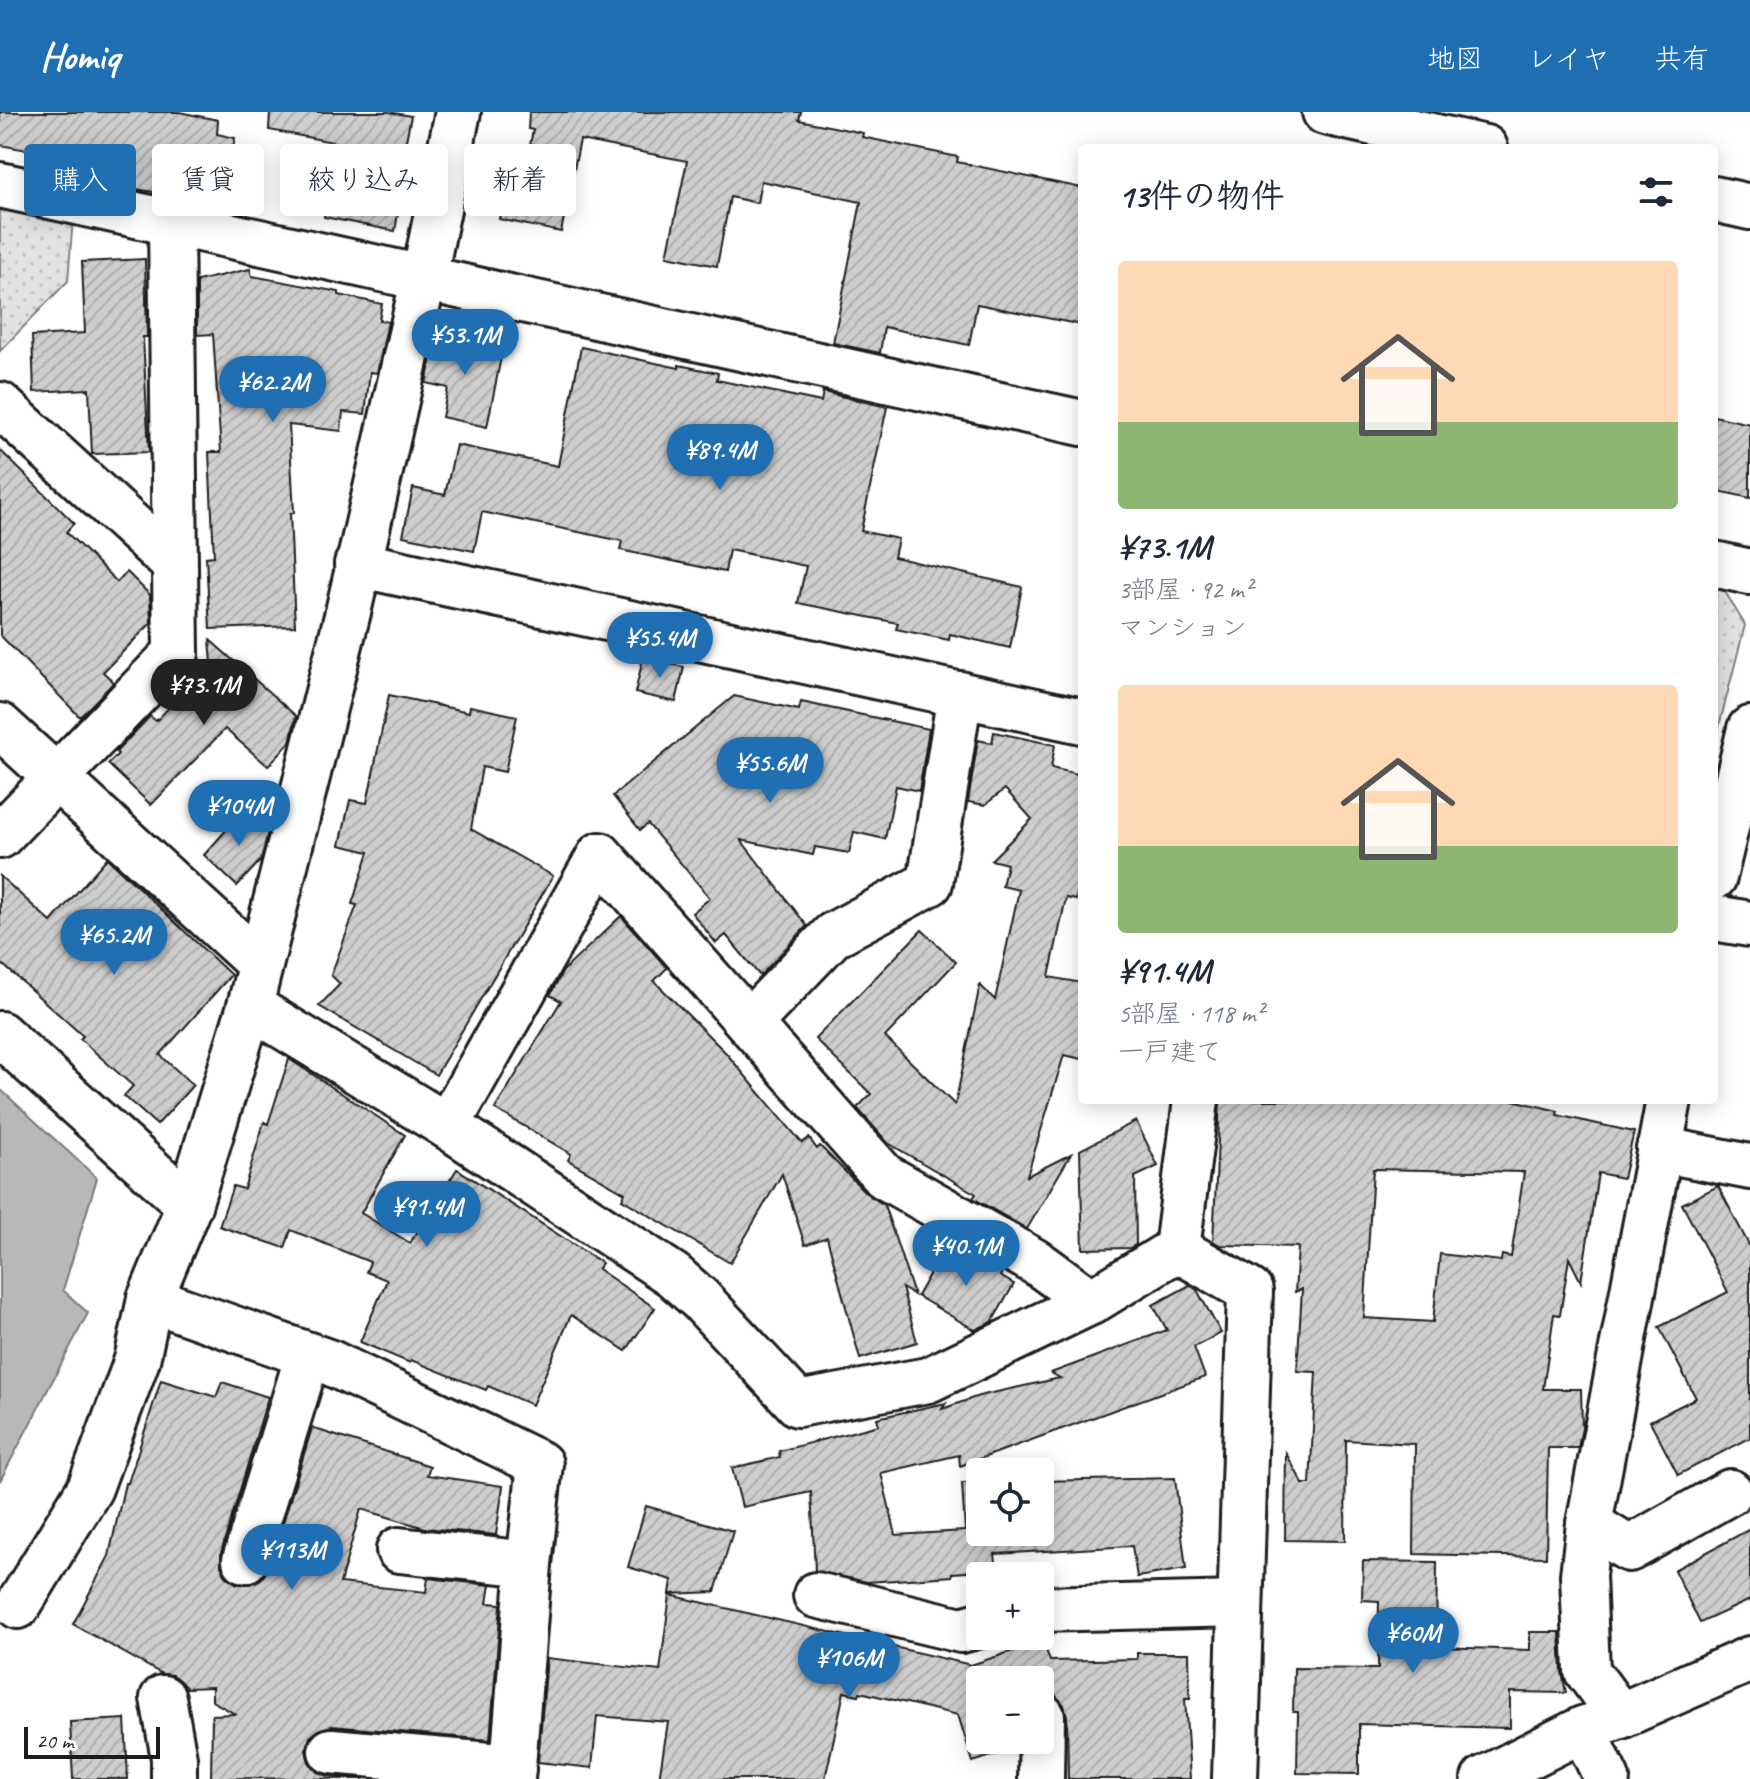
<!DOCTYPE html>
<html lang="ja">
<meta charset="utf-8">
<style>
:root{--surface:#fff;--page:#f2f2f3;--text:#1f2937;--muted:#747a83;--accent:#1f6fb2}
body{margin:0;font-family:Caveat,"Klee One",sans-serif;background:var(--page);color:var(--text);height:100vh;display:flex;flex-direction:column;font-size:30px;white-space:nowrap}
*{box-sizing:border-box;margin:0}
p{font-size:26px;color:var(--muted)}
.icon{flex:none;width:44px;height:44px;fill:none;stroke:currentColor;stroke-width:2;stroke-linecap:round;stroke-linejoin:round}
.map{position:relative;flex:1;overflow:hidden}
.sheet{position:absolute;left:1078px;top:32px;width:640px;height:960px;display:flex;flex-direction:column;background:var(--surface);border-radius:8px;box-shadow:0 4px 20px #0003}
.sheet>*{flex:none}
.guide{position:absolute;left:24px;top:32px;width:760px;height:72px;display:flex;gap:16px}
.tools{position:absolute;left:966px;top:1346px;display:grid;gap:16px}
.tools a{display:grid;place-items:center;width:88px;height:88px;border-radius:8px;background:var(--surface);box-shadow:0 4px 20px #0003;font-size:40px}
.scale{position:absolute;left:24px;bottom:20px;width:136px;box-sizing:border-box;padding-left:8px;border:4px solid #1c1c1c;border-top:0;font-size:22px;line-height:28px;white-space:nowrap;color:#1c1c1c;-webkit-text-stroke:6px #fff;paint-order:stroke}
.price{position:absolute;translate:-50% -68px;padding:0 18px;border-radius:28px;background:var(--accent);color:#fff;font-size:26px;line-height:52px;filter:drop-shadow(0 2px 4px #0008)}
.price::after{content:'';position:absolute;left:50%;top:48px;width:24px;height:18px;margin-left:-12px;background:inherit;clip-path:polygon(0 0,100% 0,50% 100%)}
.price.on{background:#222;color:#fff}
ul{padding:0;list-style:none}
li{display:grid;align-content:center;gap:16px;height:424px;padding:0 40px}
li span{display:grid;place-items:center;height:248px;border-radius:8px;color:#555}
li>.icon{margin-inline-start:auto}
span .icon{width:144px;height:144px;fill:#fffc;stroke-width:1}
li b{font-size:34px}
h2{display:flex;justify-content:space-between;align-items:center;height:96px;padding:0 40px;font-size:34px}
.pill{padding:0 28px;border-radius:8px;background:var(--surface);box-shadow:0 4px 20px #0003;font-size:28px;line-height:72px}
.pill.on{background:var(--accent);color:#fff}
header{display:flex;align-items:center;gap:48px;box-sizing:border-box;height:112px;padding:0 40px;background:var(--accent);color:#fff}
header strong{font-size:38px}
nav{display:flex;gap:44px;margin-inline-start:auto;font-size:28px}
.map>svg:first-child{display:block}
.park{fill:url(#park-dots);stroke:#7f7f7f;stroke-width:2}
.water{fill:#b8b8b8;stroke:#7a7a7a;stroke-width:2}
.building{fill:url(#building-hatch);stroke:#1c1c1c;stroke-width:2;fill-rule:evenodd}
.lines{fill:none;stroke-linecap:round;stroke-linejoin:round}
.minor-casing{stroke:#1c1c1c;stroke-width:50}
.minor{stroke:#fff;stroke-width:44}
</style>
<header>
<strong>Homiq</strong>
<nav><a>地図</a><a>レイヤ</a><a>共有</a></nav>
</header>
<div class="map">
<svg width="1750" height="1667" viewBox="0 0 1750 1667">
<defs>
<pattern id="park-dots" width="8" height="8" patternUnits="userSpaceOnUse" patternTransform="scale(2)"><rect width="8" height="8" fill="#e2e2e2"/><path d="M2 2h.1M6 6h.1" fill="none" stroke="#c1c1c1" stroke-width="1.8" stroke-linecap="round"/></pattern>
<pattern id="building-hatch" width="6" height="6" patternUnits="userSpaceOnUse" patternTransform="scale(2)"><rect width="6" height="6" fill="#cecece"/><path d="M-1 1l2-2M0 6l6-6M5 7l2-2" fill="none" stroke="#b0b0b0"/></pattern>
</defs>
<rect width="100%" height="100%" fill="#fff"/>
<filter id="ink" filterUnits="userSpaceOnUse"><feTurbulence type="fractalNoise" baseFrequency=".0125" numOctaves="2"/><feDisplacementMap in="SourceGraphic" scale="16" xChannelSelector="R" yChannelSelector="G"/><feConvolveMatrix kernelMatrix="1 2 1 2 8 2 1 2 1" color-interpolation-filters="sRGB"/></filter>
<g filter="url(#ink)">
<g class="park">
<path d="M 0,91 L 73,106 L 68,169 L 0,239 Z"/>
<path d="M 1714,467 L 1718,468 L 1745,513 L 1714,634 Z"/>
</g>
<path class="water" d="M 0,977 L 97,1066 L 63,1178 L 88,1201 L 0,1369 Z"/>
<g class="building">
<path d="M 0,0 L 179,0 L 218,8 L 217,22 L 235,26 L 228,63 L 209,60 L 204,88 L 129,76 L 130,68 L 73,58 L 76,47 L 0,33 Z"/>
<path d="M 270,0 L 389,0 L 411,4 L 396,78 L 402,79 L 395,119 L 324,105 L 338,31 L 269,18 Z"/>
<path d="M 529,0 L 801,0 L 799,8 L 863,21 L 862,25 L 958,45 L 957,50 L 1082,76 L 1082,213 L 977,192 L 969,233 L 884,215 L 880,241 L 833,231 L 861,90 L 761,69 L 757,91 L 730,85 L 717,154 L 667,144 L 687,49 L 580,28 L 561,120 L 499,107 L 511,45 L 527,48 L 533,18 L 528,17 Z"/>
<path d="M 145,147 L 147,225 L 143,225 L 149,340 L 92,342 L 89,277 L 34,280 L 32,224 L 85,221 L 82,150 Z"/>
<path d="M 250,157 L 252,164 L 339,180 L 339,183 L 382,192 L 379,208 L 388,210 L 377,261 L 370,260 L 365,302 L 343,300 L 341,319 L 289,313 L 294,401 L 290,402 L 295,514 L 210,517 L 206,445 L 214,444 L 209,340 L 221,340 L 213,222 L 197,223 L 197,169 Z"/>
<path d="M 437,220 L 503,235 L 487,315 L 442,305 L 448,276 L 426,271 Z"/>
<path d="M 581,235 L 679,256 L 679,253 L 718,261 L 717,268 L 821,290 L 823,280 L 887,295 L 861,419 L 898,427 L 894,445 L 1022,475 L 1010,536 L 950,522 L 949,528 L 896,517 L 898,511 L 798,491 L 806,454 L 729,438 L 725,460 L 620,438 L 622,429 L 482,400 L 474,439 L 403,424 L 413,376 L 445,383 L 456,333 L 558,354 Z"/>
<path d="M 1714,304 L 1750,312 L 1750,386 L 1714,378 Z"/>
<path d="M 0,338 L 74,411 L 66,420 L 117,470 L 127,460 L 150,483 L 151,511 L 103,560 L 114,570 L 80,605 L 0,523 Z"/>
<path d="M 210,528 L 296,604 L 290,630 L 268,654 L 225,617 L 151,693 L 108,652 L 118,642 L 116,640 L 150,604 L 156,609 L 212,551 Z"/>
<path d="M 643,546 L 684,555 L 676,590 L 635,581 Z"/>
<path d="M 389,583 L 469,600 L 470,594 L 517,604 L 505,660 L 482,655 L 471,717 L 553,764 L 436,963 L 319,894 L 340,872 L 331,863 L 357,793 L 352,792 L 369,740 L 340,733 L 350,688 L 367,691 Z"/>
<path d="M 734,584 L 799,598 L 801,590 L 929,617 L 919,679 L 896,674 L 885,727 L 854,720 L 849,741 L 815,735 L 813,743 L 741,728 L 807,814 L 760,864 L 726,823 L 716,831 L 692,801 L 710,786 L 648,712 L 640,718 L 613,684 Z"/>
<path d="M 994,620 L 1055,633 L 1051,656 L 1082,663 L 1082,759 L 1076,788 L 1066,786 L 1049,865 L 1082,871 L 1082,947 L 1064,943 L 1027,1064 L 1071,1042 L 1027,1117 L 973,1086 L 976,1082 L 888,1031 L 857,996 L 871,982 L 815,927 L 922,818 L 956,850 L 885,925 L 955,993 L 980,873 L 995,888 L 1019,778 L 1002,774 L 1007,752 L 991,748 L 1032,707 L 1005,677 L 985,693 L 968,690 L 978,628 L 992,631 Z"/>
<path d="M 244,698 L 268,720 L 261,748 L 237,774 L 204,743 Z"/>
<path d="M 107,746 L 231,863 L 160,943 L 193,973 L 157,1013 L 124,984 L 133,974 L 80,927 L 83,924 L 0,850 L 0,764 L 51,810 Z"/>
<path d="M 621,804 L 667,856 L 654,869 L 726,941 L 802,1031 L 809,1026 L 817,1037 L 820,1034 L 866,1081 L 884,1093 L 914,1183 L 902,1176 L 917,1230 L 860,1247 L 827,1125 L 805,1133 L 782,1062 L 730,1151 L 622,1087 L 625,1081 L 568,1048 L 571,1042 L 495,997 L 561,889 L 550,883 L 563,859 Z"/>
<path d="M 289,947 L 405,1023 L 361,1101 L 410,1131 L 457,1057 L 602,1151 L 598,1157 L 655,1196 L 626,1239 L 571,1203 L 532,1293 L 488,1274 L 486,1278 L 411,1248 L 410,1251 L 360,1230 L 387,1168 L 366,1160 L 370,1150 L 291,1118 L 285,1136 L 219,1114 L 233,1074 L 244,1077 L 264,1010 L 268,1012 Z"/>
<path d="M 1220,988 L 1513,988 L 1558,999 L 1557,1003 L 1634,1020 L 1623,1066 L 1598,1061 L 1581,1170 L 1569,1146 L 1560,1203 L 1554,1202 L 1543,1277 L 1581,1277 L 1582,1316 L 1578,1336 L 1548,1336 L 1546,1445 L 1414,1442 L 1415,1332 L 1346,1328 L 1345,1429 L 1285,1428 L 1286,1341 L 1303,1372 L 1310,1372 L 1316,1260 L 1297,1259 L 1302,1177 L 1295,1180 L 1298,1135 L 1220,1133 L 1213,1129 ZM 1373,1057 L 1524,1060 L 1511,1145 L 1502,1143 L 1501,1149 L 1440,1142 L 1433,1210 L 1364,1206 Z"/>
<path d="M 1136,1009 L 1158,1054 L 1135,1065 L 1136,1133 L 1130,1136 L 1083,1137 L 1080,1038 Z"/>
<path d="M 1718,1074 L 1750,1135 L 1750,1326 L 1678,1363 L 1650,1309 L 1696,1286 L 1659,1215 L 1728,1180 L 1682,1092 Z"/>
<path d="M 948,1129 L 1002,1160 L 1000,1164 L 1014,1172 L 992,1210 L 975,1218 L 917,1184 Z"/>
<path d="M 1190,1173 L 1197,1178 L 1221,1221 L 1194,1235 L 1205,1265 L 960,1354 L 959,1343 L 881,1361 L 896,1423 L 965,1419 L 962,1371 L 980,1371 L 980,1420 L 1040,1420 L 1040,1369 L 1175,1366 L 1186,1457 L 1137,1465 L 1132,1434 L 995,1442 L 997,1458 L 952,1461 L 952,1464 L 867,1470 L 815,1459 L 811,1380 L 742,1395 L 732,1356 L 780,1345 L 779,1339 L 879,1313 L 877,1306 L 946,1291 L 942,1297 L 979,1284 L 1060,1266 L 1051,1261 L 1167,1218 L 1153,1193 Z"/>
<path d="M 161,1268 L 216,1285 L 222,1270 L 268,1285 L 221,1441 L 221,1454 L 226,1464 L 237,1472 L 251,1472 L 261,1467 L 269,1456 L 312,1316 L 430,1354 L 427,1363 L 503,1374 L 496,1423 L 425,1416 L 361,1397 L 340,1471 L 426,1480 L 428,1466 L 490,1473 L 487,1491 L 501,1492 L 490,1628 L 332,1614 L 320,1617 L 310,1625 L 306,1638 L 309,1650 L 317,1660 L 328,1664 L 364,1667 L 211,1666 L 212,1603 L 235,1602 L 212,1589 L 212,1575 L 187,1576 L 172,1563 L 162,1562 L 73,1512 L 109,1444 L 125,1371 L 128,1371 Z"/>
<path d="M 646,1394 L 733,1419 L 715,1480 L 670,1482 L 672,1468 L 628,1455 Z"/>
<path d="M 1750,1417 L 1750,1488 L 1700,1511 L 1674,1458 Z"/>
<path d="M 1363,1449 L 1437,1450 L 1436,1535 L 1530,1538 L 1530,1520 L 1560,1520 L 1562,1560 L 1566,1581 L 1510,1580 L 1510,1616 L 1359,1612 L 1359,1662 L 1297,1661 L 1298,1600 L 1293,1600 L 1294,1556 L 1378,1557 L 1379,1489 L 1362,1488 Z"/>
<path d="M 670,1483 L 971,1553 L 1043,1529 L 1050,1549 L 1137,1547 L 1137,1541 L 1189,1541 L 1190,1586 L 1185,1586 L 1190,1667 L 1068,1667 L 1067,1604 L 1064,1593 L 1054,1582 L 1040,1580 L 1040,1568 L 980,1568 L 980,1628 L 1017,1628 L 1016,1636 L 973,1650 L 958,1603 L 860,1580 L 859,1583 L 844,1580 L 825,1667 L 659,1667 L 668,1610 L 597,1604 L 592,1656 L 538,1650 L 547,1546 L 660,1559 Z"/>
<path d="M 125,1607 L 128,1667 L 73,1667 L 70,1610 Z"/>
</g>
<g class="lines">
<defs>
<g id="minor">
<path d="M 458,0 L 424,165 L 349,496 L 250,894 L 189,1093 L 150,1187 L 331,1251 L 540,1352 L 529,1452 L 512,1667"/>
<path d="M 1325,0 L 1485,36"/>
<path d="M 0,73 L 1082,311"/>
<path d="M 1714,87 L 1750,95"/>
<path d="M 0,293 L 174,452"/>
<path d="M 357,452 L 1082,609"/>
<path d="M 1714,452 L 1750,460"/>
<path d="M 0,614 L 260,852"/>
<path d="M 0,724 L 176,541 L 171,110"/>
<path d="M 1714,765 L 1750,617"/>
<path d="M 1714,806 L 1750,812"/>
<path d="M 250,894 L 447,1014 L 673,1163 L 700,1187 L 798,1292 L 928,1268 L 1091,1190 L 1177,1137 L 1196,988"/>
<path d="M 749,911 L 833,823 L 930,771 L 960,582"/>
<path d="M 0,922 L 189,1093"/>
<path d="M 447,1014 L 600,743 L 884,1064 L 1039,1152 L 1091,1190"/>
<path d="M 1659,1037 L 1750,1055"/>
<path d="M 1177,1137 L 1250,1179 L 1235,1667"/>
<path d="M 1589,1412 L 1629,1437 L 1730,1380"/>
<path d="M 399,1438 L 529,1452"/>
<path d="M 245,1448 L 308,1243"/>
<path d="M 816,1483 L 961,1518 L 980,1513"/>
<path d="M 18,1494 L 90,1376 L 137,1248 L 150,1187"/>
<path d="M 1040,1497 L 1240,1492"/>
<path d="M 163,1586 L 174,1646 L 174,1667"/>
<path d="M 1620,1604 L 1587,1559 L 1583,1463 L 1589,1412 L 1669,988"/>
<path d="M 1583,1617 L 1607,1667"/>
<path d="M 331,1639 L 513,1655"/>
<path d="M 1041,1667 L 1042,1604"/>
<path d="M 1484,1667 L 1583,1617 L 1620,1604 L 1750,1547"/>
</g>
</defs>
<use href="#minor" class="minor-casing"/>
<use href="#minor" class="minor"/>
</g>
</g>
</svg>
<div class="tools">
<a><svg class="icon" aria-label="locate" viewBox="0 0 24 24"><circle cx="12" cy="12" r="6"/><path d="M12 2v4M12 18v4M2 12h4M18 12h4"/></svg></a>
<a>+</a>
<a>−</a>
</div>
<div class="scale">20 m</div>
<b class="price" style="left:465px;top:265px">¥53.1M</b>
<b class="price" style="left:273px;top:312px">¥62.2M</b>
<b class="price" style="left:720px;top:380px">¥89.4M</b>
<b class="price" style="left:660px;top:568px">¥55.4M</b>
<b class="price on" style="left:204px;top:615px">¥73.1M</b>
<b class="price" style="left:770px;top:693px">¥55.6M</b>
<b class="price" style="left:239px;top:736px">¥104M</b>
<b class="price" style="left:114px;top:865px">¥65.2M</b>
<b class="price" style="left:427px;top:1137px">¥91.4M</b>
<b class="price" style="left:966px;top:1176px">¥40.1M</b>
<b class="price" style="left:292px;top:1480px">¥113M</b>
<b class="price" style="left:1413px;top:1563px">¥60M</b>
<b class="price" style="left:849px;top:1588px">¥106M</b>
<div class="guide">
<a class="pill on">購入</a>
<a class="pill">賃貸</a>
<a class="pill">絞り込み</a>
<a class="pill">新着</a>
</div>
<section class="sheet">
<h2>13件の物件<svg class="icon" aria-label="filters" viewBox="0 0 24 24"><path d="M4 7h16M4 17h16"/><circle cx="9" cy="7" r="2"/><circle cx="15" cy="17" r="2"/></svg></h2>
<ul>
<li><span style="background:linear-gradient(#ffd9b3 65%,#8fb573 0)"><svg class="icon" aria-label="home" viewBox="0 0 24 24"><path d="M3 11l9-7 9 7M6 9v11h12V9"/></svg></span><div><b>¥73.1M</b><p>3部屋 · 92 m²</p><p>マンション</p></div></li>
<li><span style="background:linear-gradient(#ffd9b3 65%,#8fb573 0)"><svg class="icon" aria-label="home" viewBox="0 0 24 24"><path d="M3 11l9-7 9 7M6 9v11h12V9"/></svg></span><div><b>¥91.4M</b><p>5部屋 · 118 m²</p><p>一戸建て</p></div></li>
</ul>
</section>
</div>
